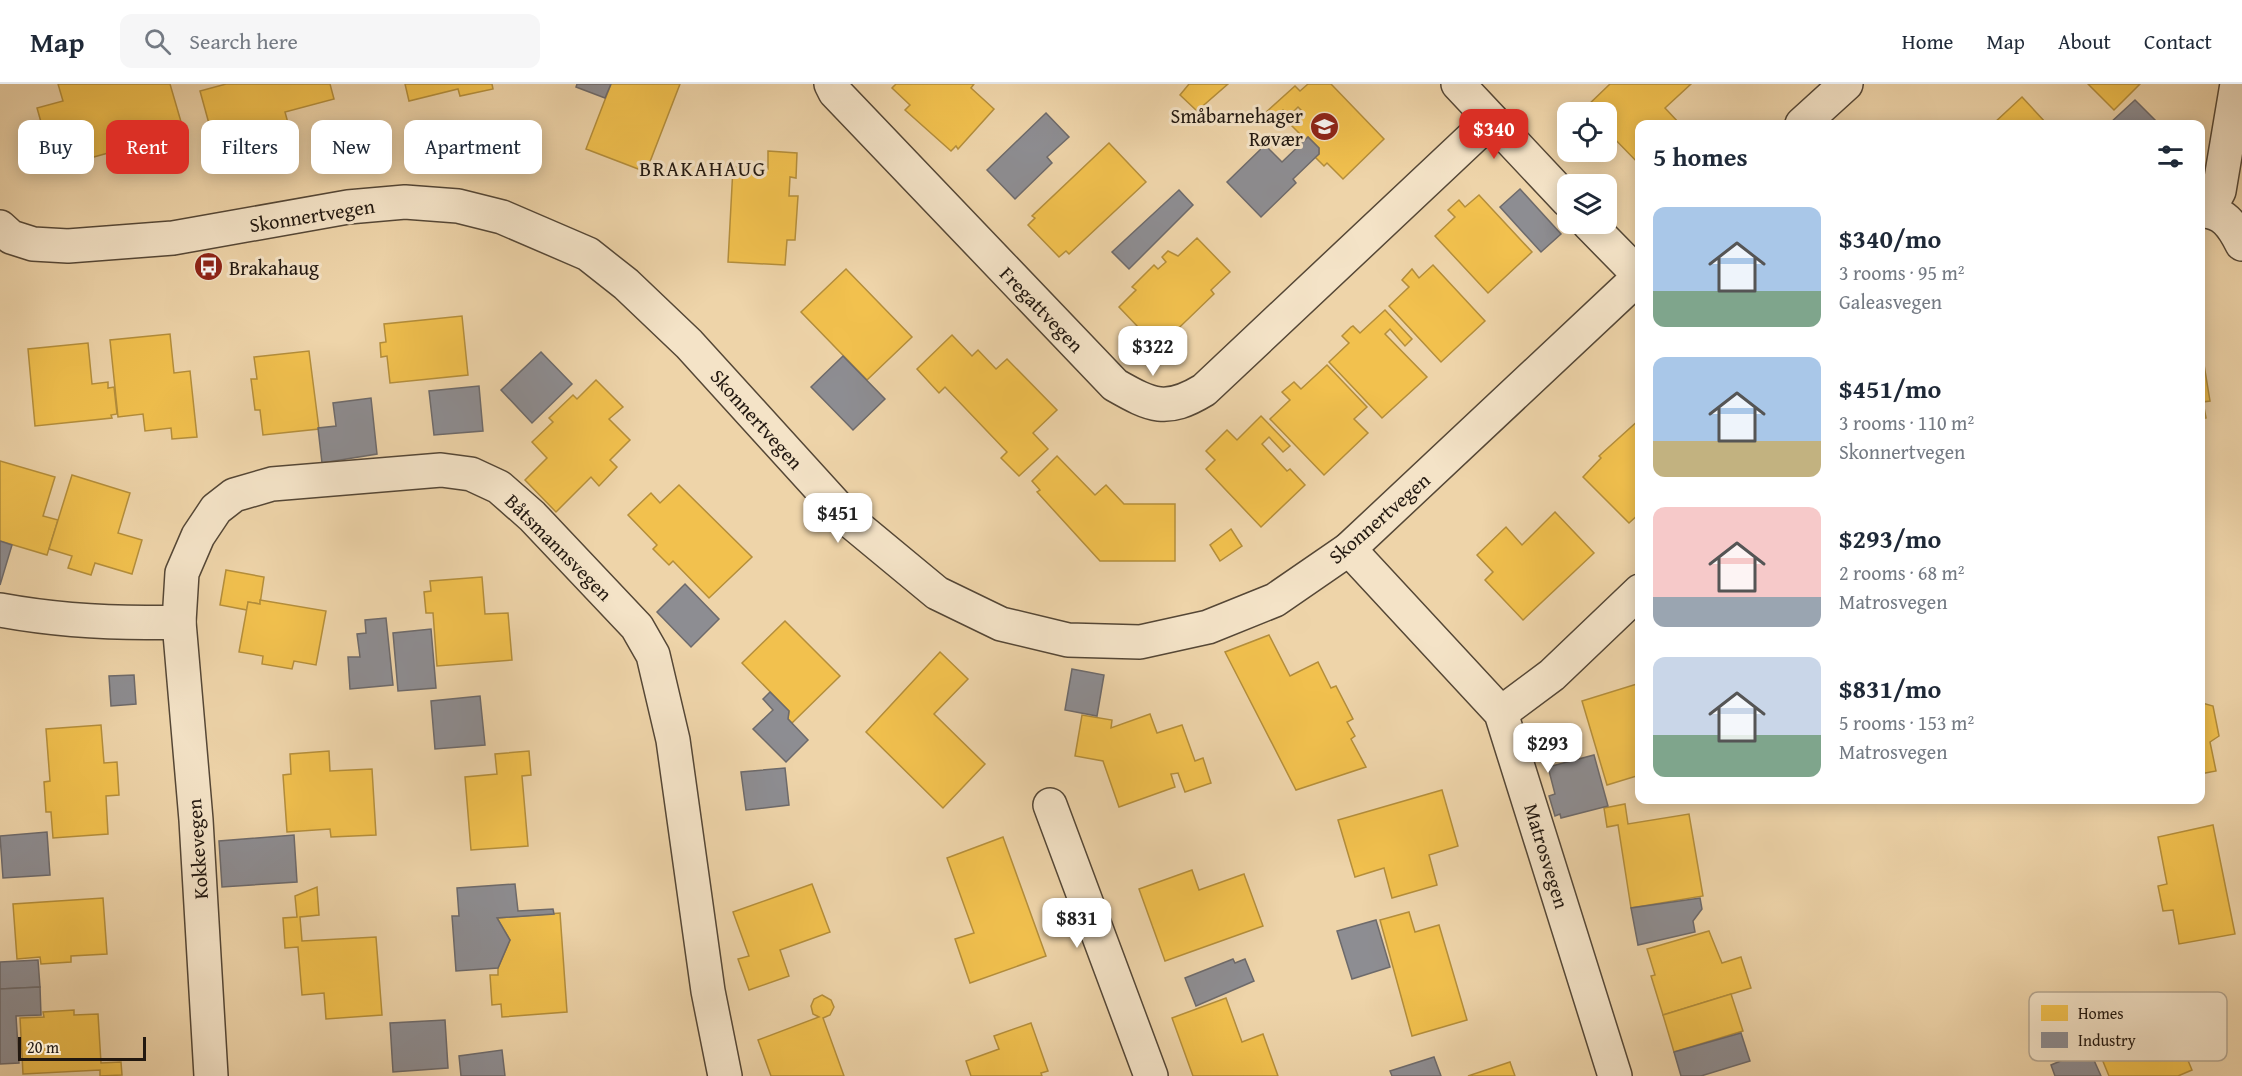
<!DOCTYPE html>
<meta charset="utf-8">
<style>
:root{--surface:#fff;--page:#f6f6f7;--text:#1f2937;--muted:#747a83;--line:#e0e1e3;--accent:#d93025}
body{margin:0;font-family:"Gentium Book Plus",serif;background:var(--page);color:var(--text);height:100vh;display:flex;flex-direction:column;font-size:22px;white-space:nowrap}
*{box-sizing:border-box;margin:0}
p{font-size:20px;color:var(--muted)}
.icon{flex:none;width:33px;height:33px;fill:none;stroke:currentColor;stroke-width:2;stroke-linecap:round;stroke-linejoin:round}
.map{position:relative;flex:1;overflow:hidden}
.panel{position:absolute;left:1635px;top:36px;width:570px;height:684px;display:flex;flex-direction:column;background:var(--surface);border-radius:12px;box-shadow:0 3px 15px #0003}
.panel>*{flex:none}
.guide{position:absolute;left:18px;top:36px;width:570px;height:54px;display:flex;gap:12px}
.tools{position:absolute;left:1557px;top:18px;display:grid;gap:12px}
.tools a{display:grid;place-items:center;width:60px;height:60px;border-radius:12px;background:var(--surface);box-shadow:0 3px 15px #0003;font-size:30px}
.scale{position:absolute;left:18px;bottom:15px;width:128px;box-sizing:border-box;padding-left:6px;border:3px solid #221810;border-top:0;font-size:16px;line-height:21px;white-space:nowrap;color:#221810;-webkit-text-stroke:4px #f4e3c7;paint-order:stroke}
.price{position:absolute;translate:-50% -51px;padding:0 14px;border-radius:12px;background:#fff;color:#222;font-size:20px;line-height:39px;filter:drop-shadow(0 2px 3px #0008)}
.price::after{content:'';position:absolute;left:50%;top:36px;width:18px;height:14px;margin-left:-9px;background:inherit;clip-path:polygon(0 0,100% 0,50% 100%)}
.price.current{background:var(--accent);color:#fff}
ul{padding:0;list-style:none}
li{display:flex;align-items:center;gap:18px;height:150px;padding:0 18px}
li span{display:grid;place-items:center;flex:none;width:168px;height:120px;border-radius:12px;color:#555}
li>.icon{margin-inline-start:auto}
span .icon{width:72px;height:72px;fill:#fffc;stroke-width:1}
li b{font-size:26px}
h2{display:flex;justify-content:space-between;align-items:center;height:72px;padding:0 18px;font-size:26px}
.tag{padding:0 21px;border-radius:12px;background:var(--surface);box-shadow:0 3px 15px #0003;font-size:21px;line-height:54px}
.tag.current{background:var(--accent);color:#fff}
header{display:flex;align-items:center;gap:36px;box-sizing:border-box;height:84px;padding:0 30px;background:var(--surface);border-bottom:2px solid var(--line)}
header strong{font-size:28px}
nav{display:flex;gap:33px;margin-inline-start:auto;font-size:21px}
.search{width:420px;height:54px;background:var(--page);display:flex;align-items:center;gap:15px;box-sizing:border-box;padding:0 21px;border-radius:12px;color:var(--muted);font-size:22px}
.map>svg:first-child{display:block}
.homes{fill:#f2c14e;stroke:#b48e3b;stroke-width:1.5}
.industry{fill:#8d8d92;stroke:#6d6a6b;stroke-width:1.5}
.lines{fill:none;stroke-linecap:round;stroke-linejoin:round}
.minor-casing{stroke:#554736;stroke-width:36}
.minor{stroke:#f4e3c7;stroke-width:33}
.labels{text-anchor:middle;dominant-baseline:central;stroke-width:6;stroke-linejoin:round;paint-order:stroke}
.poi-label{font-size:20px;fill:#221810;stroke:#f4e3c7;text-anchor:end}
.street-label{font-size:20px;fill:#221810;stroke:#f4e3c7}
.neighbourhood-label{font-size:21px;letter-spacing:1.5px;fill:#221810;stroke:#f4e3c7}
.key{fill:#f4e3c7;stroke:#b5a690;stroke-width:1.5}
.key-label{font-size:16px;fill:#221810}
</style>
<header>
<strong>Map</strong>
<div class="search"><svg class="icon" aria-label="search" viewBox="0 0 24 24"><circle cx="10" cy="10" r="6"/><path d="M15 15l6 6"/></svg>Search here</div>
<nav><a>Home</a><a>Map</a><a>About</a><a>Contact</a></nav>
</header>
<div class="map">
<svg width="2242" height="992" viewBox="0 0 2242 992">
<rect width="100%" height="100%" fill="#eed4a9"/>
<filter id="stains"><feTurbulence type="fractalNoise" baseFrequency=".00333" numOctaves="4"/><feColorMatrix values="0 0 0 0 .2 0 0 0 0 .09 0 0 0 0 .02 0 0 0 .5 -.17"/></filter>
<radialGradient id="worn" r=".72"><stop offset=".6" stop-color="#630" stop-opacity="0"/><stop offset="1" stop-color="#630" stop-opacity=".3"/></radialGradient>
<g class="homes">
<path d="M 58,0 L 170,0 L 184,48 L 54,84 L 37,24 L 63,17 Z"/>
<path d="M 226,0 L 330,0 L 334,15 L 285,28 L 288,39 L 260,46 L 261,53 L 216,65 L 200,7 Z"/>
<path d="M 405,0 L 492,0 L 493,5 L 460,12 L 458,5 L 409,17 Z"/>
<path d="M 611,0 L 680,0 L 646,88 L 586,65 Z"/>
<path d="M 896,0 L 974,0 L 971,4 L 994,25 L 958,65 L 956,62 L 951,67 L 905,26 L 910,21 L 892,4 Z"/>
<path d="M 1189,0 L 1228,0 L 1197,27 L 1180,11 Z"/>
<path d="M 1308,0 L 1331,0 L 1384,55 L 1343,95 L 1327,79 L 1324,82 L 1315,73 L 1319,70 L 1319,64 L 1308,53 L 1306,56 L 1289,39 L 1301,26 L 1298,23 L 1289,32 L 1283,26 L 1271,38 L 1264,30 L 1295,2 L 1300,7 Z"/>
<path d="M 1610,0 L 1691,0 L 1665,24 L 1680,40 L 1640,40 L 1640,81 L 1606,46 L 1606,28 L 1589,28 L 1585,24 Z"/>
<path d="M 2088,0 L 2140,0 L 2114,26 Z"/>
<path d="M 2022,13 L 2047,40 L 1993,40 Z"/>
<path d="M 1109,59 L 1146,98 L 1069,170 L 1066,167 L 1059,173 L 1028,141 L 1035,134 L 1032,132 Z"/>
<path d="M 768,67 L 797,69 L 796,94 L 790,93 L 789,112 L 798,112 L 795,156 L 787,156 L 785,181 L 728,178 L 733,83 L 768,85 Z"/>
<path d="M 1479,111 L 1532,168 L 1488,209 L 1435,152 L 1455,133 L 1448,126 L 1459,116 L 1465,123 Z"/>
<path d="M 1197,154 L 1230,188 L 1211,206 L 1214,210 L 1158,264 L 1119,223 L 1136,206 L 1132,203 L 1154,181 L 1158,185 L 1166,178 L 1162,173 L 1168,167 L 1178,172 Z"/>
<path d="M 1433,181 L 1485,237 L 1441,278 L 1389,222 L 1409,203 L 1402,196 L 1412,185 L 1419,194 Z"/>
<path d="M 846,185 L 912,253 L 867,296 L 801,228 Z"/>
<path d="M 1385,226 L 1412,255 L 1405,262 L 1390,245 L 1385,250 L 1427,293 L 1382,334 L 1329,278 L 1349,259 L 1342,252 L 1351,243 L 1353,242 L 1360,249 Z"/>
<path d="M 462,232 L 468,291 L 390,299 L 387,272 L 381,273 L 380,259 L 386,258 L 384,240 Z"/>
<path d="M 170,250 L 174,289 L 190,287 L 197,353 L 172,355 L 171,344 L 145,347 L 143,330 L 118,333 L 110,256 Z"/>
<path d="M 952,251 L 972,272 L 978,266 L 996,285 L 1007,275 L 1057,326 L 1033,349 L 1048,365 L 1019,392 L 1001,374 L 1007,368 L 945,303 L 939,309 L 917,285 Z"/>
<path d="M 2200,256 L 2210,317 L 2203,318 L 2206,334 L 2200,335 Z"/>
<path d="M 88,259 L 92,300 L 108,298 L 108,304 L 114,303 L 117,330 L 111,331 L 112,334 L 35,342 L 28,265 Z"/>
<path d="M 309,267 L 319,345 L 263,351 L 260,326 L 255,326 L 251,295 L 257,295 L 254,273 Z"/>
<path d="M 1327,281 L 1367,323 L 1354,335 L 1368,349 L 1324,391 L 1270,335 L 1290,316 L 1282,308 L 1294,298 L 1301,305 Z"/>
<path d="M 596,296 L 623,323 L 609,335 L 630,356 L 610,376 L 617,383 L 599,402 L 591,393 L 556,428 L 525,396 L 547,374 L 532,358 L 553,338 L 549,334 L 573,311 L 577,315 Z"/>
<path d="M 1261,332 L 1290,362 L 1283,368 L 1269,353 L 1262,360 L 1287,387 L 1290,385 L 1305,401 L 1261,443 L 1206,385 L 1215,376 L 1206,367 L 1227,346 L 1237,356 Z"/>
<path d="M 1640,335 L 1640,429 L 1629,439 L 1583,393 L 1601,374 L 1599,372 Z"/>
<path d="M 1057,372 L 1095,411 L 1106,401 L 1124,420 L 1175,420 L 1175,477 L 1100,477 L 1037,408 L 1040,406 L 1032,397 Z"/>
<path d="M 0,377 L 55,393 L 43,432 L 58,436 L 47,471 L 0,457 Z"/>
<path d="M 72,391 L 130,409 L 118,449 L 142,456 L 132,490 L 95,479 L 91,491 L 68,484 L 72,472 L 49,465 Z"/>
<path d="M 679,401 L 752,473 L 709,514 L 673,477 L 669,481 L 653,465 L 657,461 L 628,431 L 651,409 L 660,419 Z"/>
<path d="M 1555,428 L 1594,469 L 1523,536 L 1485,496 L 1493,488 L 1477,471 L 1506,443 L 1522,461 Z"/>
<path d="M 1231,445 L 1242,462 L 1220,477 L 1210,461 Z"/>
<path d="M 226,486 L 264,493 L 260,520 L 248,518 L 247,526 L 220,521 Z"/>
<path d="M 482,493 L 485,530 L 508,529 L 512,576 L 437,582 L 433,529 L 426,529 L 424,508 L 431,507 L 430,497 Z"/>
<path d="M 260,516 L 326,527 L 316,581 L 294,577 L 292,585 L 262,580 L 263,572 L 239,568 L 248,518 L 260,520 Z"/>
<path d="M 785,537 L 840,592 L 792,639 L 788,635 L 789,627 L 742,579 Z"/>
<path d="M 1269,551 L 1290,592 L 1318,578 L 1331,604 L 1336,602 L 1353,635 L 1347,638 L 1355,652 L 1351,655 L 1366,683 L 1296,706 L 1225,568 Z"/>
<path d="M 940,568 L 968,595 L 934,630 L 985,680 L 943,724 L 866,648 Z"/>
<path d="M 1640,599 L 1640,691 L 1607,701 L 1582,617 Z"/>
<path d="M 2200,612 L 2202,619 L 2213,622 L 2219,652 L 2210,658 L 2216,687 L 2200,690 Z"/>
<path d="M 1150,630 L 1157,649 L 1182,641 L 1195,677 L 1203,674 L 1211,699 L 1185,708 L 1178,689 L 1171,690 L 1175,703 L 1119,723 L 1103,677 L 1075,672 L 1082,631 L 1112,636 L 1111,644 Z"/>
<path d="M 101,641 L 104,679 L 117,678 L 119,711 L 106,712 L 108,750 L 53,754 L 51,728 L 46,728 L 44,698 L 50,697 L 46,645 Z"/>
<path d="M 329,667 L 330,687 L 372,685 L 376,751 L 331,753 L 330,745 L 287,748 L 283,691 L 291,690 L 290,670 Z"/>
<path d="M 529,667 L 531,691 L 522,692 L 528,762 L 471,766 L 465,693 L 497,690 L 495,670 Z"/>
<path d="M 1442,706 L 1458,762 L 1429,771 L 1437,801 L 1392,814 L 1384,784 L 1355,793 L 1338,736 Z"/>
<path d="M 1625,720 L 1628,740 L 1689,730 L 1703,812 L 1631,824 L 1618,741 L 1607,743 L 1604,724 Z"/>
<path d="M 2213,741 L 2235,850 L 2179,860 L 2173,826 L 2163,827 L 2158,802 L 2167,800 L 2158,753 Z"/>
<path d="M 1003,753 L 1046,872 L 970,899 L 955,855 L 974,849 L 947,774 Z"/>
<path d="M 1192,786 L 1199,806 L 1244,790 L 1263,842 L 1165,877 L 1139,805 Z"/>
<path d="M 812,800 L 830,848 L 780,866 L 789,892 L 749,906 L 738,875 L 749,872 L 733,828 Z"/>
<path d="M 317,803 L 319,831 L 300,833 L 302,857 L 376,853 L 382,931 L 326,935 L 324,909 L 302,911 L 298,863 L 285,864 L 283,834 L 297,833 L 295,812 Z"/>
<path d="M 103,814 L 107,870 L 71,872 L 71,878 L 41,880 L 40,873 L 17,875 L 13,820 Z"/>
<path d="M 1409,828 L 1415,848 L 1439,841 L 1467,936 L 1412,952 L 1380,836 Z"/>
<path d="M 560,829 L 567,928 L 502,933 L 501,920 L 492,921 L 490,891 L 498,891 L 498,884 L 510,856 L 497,834 Z"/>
<path d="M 1709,847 L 1722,879 L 1741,873 L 1751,904 L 1663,931 L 1651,892 L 1655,891 L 1647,865 Z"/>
<path d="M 1731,910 L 1743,947 L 1674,968 L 1663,931 Z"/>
<path d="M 822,911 L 831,916 L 834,923 L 830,931 L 823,934 L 844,992 L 771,992 L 758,956 L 819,933 L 813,930 L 811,922 L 814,915 Z"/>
<path d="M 1226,914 L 1242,958 L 1263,950 L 1278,992 L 1193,992 L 1172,934 Z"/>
<path d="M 74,926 L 74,931 L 98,930 L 101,979 L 121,978 L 122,991 L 100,992 L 100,986 L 23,990 L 20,934 L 44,933 L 43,928 Z"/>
<path d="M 2168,928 L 2192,986 L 2178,992 L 2109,992 L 2095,958 L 2125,946 L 2128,952 L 2140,947 L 2139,944 L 2145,941 L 2147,936 Z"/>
<path d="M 1031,939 L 1048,987 L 1041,989 L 1042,992 L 971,992 L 966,977 L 999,965 L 994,952 Z"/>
<path d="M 1510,978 L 1515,992 L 1468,992 Z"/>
</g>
<g class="industry">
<path d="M 577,0 L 611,0 L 605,14 L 576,3 Z"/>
<path d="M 2135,16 L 2159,40 L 2109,40 Z"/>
<path d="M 1046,29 L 1069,53 L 1047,73 L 1052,79 L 1015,115 L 987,86 Z"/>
<path d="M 1308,53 L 1319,64 L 1319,70 L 1293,95 L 1296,99 L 1261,133 L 1227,98 L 1265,61 L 1282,78 Z"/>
<path d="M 1520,105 L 1561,150 L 1541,168 L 1500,123 Z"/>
<path d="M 1179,106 L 1193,121 L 1129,185 L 1112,168 Z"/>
<path d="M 541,268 L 572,300 L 532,339 L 501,306 Z"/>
<path d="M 843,272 L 885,315 L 853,346 L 811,303 Z"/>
<path d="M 479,302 L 483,347 L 434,351 L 429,307 Z"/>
<path d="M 371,314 L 377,370 L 322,379 L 318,344 L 336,342 L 333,319 Z"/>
<path d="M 0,457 L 12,461 L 0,501 Z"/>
<path d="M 685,500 L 719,535 L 691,563 L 657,528 Z"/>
<path d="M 386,534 L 393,601 L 350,605 L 348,573 L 360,573 L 357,550 L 366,549 L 365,536 Z"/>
<path d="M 431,545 L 436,604 L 398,607 L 393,549 Z"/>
<path d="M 1072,585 L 1104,591 L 1097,632 L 1065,626 Z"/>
<path d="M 134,591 L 136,620 L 111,622 L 109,592 Z"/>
<path d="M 770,608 L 789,627 L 788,635 L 808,656 L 786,678 L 753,645 L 773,626 L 763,615 Z"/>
<path d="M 480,612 L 485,661 L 435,665 L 431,617 Z"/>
<path d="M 1594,671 L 1608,722 L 1561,734 L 1560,730 L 1555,732 L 1549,712 L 1555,710 L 1548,683 Z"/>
<path d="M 785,684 L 789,721 L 746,726 L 741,688 Z"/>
<path d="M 47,748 L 50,791 L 3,794 L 0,752 Z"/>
<path d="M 294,751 L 297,798 L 222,803 L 219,757 Z"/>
<path d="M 515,800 L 518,827 L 553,825 L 554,830 L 497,834 L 510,856 L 498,884 L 456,887 L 452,832 L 459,832 L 457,804 Z"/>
<path d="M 1700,814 L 1702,825 L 1693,837 L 1695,848 L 1638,861 L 1631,824 Z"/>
<path d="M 1376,836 L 1390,883 L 1352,895 L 1337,847 Z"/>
<path d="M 1233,875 L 1235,879 L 1245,875 L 1254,897 L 1196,922 L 1185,894 Z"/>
<path d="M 38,876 L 40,903 L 0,905 L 0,878 Z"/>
<path d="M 40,903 L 41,931 L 16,932 L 19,979 L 0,980 L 0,905 Z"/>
<path d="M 445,936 L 448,984 L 393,988 L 390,939 Z"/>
<path d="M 1741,949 L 1750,977 L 1701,992 L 1681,992 L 1674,968 Z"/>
<path d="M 2089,965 L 2101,992 L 2055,992 L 2051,981 Z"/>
<path d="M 502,966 L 505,992 L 461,992 L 459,972 Z"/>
<path d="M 1434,973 L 1441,992 L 1392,992 L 1390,987 Z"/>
</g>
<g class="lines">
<defs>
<g id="minor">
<path d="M 831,0 L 835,8 L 1115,301 C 1152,322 1166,329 1204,306 L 1491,36"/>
<path d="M 1458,0 L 1568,117"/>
<path d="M 1802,40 L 1846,0"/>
<path d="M 2200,127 C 2223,126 2233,142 2242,160"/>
<path d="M 2208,127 L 2219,107 L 2237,0"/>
<path d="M 1589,140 L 1640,192"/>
<path d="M 0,143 L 11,153 L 33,160 L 68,162 L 173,154 L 348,123 L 405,118 L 458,122 L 502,133 L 588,170 L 626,200 L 689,260 L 850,437 L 937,509 L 1001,540 L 1068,556 L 1140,558 L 1208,543 L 1275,516 L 1349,465 L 1640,192"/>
<path d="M 1349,465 L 1501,629 L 1615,992"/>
<path d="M 0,526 C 60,537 118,540 179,538 L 182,489 L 198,452 L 216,425 L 234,411 L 272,400 L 441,386 L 471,390 L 499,403 L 532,432 L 637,543 L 653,571 L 673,656 L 708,907 L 725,992"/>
<path d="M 179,538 L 196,736 L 211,992"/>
<path d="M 1501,629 L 1552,591 L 1640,507"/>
<path d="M 1050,721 L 1151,992"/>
</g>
</defs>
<use href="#minor" class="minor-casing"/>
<use href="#minor" class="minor"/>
</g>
<defs>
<symbol id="school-disc" viewBox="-11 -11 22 22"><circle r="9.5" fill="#8f2418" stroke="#f4e3c7"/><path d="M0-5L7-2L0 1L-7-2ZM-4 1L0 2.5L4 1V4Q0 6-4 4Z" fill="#fff"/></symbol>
<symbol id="bus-disc" viewBox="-11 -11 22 22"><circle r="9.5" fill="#8f2418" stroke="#f4e3c7"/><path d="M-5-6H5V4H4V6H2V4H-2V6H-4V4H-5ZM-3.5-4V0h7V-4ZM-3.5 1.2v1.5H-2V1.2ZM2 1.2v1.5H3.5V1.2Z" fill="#fff"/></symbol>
</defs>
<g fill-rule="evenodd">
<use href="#school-disc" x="1308" y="26" width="33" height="33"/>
<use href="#bus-disc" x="192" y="166" width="33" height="33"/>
</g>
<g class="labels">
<g class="poi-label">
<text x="1303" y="31">Småbarnehager<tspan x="1303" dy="23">Røvær</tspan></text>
<text x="229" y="183" text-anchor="start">Brakahaug</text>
</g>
<g class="street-label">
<text transform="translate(312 131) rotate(-9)">Skonnertvegen</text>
<text transform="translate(1042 225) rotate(46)">Fregattvegen</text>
<text transform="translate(757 335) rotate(48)">Skonnertvegen</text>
<text transform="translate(1379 434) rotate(-41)">Skonnertvegen</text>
<text transform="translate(559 463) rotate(45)">Båtsmannsvegen</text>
<text transform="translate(197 765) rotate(-94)">Kokkevegen</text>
<text transform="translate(1547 772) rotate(73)">Matrosvegen</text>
</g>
<g class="neighbourhood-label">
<text x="703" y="84">BRAKAHAUG</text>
</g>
</g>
<rect x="2029" y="908" width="198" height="69" rx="9" class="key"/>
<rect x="2041" y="921" width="27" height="16" fill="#f2c14e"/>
<rect x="2041" y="948" width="27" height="16" fill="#8d8d92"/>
<g class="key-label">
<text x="2078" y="935">Homes</text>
<text x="2078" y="962">Industry</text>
</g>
<rect width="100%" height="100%" filter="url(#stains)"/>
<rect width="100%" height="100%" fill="url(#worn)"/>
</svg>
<div class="tools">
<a><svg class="icon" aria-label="locate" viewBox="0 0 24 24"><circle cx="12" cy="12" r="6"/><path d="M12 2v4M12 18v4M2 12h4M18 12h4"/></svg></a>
<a><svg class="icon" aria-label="layers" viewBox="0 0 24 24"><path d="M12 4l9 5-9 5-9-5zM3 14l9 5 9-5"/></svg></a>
</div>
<div class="scale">20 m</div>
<b class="price current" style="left:1494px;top:76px">$340</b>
<b class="price" style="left:1153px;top:293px">$322</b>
<b class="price" style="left:838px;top:460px">$451</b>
<b class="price" style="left:1548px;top:690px">$293</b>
<b class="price" style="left:1077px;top:865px">$831</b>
<div class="guide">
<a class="tag">Buy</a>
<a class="tag current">Rent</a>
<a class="tag">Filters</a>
<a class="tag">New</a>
<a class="tag">Apartment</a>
</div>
<section class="panel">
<h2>5 homes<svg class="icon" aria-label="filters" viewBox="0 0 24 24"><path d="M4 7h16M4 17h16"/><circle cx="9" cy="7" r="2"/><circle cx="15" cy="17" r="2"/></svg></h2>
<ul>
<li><span style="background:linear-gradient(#a9c7e8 70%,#7fa58c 0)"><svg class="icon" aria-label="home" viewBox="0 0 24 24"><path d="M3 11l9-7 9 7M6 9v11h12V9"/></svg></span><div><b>$340/mo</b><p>3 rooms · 95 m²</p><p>Galeasvegen</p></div></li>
<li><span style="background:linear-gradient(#a9c7e8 70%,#c2b280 0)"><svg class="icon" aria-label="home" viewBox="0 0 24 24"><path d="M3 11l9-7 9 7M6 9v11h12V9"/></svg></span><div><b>$451/mo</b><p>3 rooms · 110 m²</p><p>Skonnertvegen</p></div></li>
<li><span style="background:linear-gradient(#f6c9c9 75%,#9aa5b1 0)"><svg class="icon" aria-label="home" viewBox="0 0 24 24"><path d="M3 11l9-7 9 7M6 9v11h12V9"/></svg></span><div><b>$293/mo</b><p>2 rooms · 68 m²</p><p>Matrosvegen</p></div></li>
<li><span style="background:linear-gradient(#c9d6e8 65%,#7fa58c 0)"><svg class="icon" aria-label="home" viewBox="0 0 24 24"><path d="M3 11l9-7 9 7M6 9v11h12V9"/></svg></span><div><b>$831/mo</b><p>5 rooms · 153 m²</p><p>Matrosvegen</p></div></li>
</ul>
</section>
</div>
